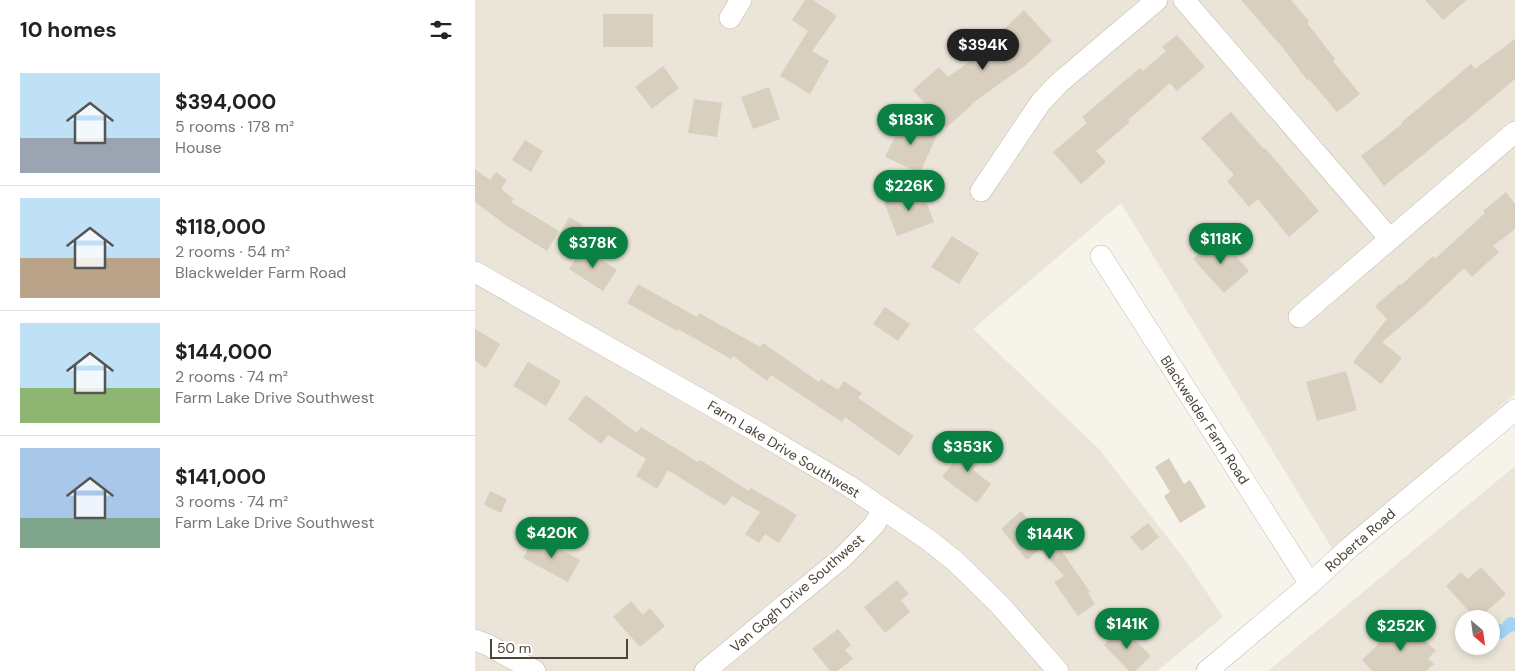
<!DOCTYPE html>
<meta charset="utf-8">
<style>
:root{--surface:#fff;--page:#f2f2f2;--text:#222;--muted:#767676;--line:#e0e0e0;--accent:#0b8043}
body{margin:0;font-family:"DM Sans",sans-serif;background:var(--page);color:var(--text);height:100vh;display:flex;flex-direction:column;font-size:19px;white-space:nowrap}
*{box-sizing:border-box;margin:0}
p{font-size:16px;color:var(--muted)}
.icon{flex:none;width:28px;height:28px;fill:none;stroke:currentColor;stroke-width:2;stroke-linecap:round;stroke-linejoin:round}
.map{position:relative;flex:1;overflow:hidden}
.side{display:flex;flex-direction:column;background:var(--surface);width:475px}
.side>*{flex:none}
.needle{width:32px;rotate:151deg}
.buttons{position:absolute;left:980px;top:610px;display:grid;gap:10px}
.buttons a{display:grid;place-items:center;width:45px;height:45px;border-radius:50%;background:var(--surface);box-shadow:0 2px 8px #0003;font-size:25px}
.scale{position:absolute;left:15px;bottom:12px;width:138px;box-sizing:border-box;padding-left:5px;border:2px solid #4b4437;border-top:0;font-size:14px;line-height:18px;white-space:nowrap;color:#4b4437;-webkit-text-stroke:4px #fff;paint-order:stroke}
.price{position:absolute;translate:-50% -42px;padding:0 11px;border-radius:18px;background:var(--accent);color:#fff;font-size:16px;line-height:32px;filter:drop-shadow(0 1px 2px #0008)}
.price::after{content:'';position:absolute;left:50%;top:30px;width:15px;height:11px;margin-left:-8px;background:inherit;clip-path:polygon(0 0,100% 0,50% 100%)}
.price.on{background:#222;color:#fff}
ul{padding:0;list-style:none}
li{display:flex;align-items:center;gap:15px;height:125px;padding:0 20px}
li+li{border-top:1px solid var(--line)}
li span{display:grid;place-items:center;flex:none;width:140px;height:100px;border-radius:0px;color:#555}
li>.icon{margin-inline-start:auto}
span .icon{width:60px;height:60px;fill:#fffc;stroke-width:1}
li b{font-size:21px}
h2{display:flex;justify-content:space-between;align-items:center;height:60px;padding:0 20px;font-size:21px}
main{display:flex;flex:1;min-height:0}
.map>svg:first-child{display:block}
.residential{fill:#eae5d8;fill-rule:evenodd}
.water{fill:#a4d3f5}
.building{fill:#d8cfbf}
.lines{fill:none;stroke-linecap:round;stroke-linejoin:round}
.minor-casing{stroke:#c2bbac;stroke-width:22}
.minor{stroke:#fff;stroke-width:21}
.labels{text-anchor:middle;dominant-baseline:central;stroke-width:5;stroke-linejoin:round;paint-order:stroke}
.street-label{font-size:14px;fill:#4b4437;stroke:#fff}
</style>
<main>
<section class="side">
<h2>10 homes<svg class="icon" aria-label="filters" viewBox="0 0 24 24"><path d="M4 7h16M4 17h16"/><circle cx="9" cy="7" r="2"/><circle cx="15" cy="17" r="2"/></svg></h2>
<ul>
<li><span style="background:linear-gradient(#bfe0f5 65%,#9aa5b1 0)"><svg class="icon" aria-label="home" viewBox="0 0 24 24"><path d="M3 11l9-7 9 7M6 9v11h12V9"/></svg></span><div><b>$394,000</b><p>5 rooms · 178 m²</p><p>House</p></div></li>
<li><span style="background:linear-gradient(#bfe0f5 60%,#b9a48a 0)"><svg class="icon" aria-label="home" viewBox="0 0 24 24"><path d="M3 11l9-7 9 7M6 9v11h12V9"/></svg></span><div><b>$118,000</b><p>2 rooms · 54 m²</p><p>Blackwelder Farm Road</p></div></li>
<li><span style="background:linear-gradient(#bfe0f5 65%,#8fb573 0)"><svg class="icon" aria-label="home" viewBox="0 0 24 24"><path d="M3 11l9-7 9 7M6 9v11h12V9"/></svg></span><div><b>$144,000</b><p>2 rooms · 74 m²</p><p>Farm Lake Drive Southwest</p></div></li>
<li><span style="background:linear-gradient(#a9c7e8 70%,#7fa58c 0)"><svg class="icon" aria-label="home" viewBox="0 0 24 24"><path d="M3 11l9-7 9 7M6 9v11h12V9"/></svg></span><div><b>$141,000</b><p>3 rooms · 74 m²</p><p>Farm Lake Drive Southwest</p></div></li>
</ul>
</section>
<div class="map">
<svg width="1040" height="671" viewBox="0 0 1040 671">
<rect width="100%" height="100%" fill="#f6f3ea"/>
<g class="residential">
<path d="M 0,0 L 1040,0 L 1040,394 L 858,550 L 646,203 L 498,329 L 624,449 L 710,560 L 748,617 L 682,671 L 0,671 Z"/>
<path d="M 1040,466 L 1040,671 L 793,671 ZM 989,619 L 1016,619 L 1016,646 L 989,646 Z"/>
</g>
<path class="water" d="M 1037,617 L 1040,619 L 1040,631 L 1036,632 L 1027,639 L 1020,636 L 1018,627 L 1023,624 L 1027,624 L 1032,618 Z"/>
<g class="building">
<path d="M 330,0 L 338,0 L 362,16 L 337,51 L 354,61 L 335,94 L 305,76 L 333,31 L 317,20 Z"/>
<path d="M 766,0 L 816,0 L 834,21 L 832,23 L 860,59 L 858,61 L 885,94 L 862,112 L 834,79 L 832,80 L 808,48 Z"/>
<path d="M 950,0 L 992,0 L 968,20 Z"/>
<path d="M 549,10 L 577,41 L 551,65 L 496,104 L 497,105 L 471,128 L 438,90 L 464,67 L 473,77 L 529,37 L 525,33 Z"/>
<rect x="128" y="14" width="50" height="33"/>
<path d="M 702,35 L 730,67 L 702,91 L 695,83 L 653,120 L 655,122 L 621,151 L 631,162 L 606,184 L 578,152 L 612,123 L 607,117 L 665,68 L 668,71 L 691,51 L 687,47 Z"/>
<path d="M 1040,39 L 1040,79 L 990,121 L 909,186 L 886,156 L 927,124 L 926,123 L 996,64 L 1000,69 Z"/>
<path d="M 188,66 L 204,88 L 177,109 L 160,87 Z"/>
<path d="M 294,87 L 305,119 L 278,129 L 266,97 Z"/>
<path d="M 219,99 L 247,103 L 242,137 L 213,133 Z"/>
<path d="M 756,112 L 789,149 L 790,148 L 844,211 L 814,237 L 783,199 L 774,207 L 752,181 L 759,175 L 726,138 Z"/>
<path d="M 428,120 L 462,135 L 445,173 L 410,157 Z"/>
<path d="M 50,140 L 68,151 L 56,172 L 37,160 Z"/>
<path d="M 0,169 L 15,180 L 21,172 L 32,180 L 26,189 L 39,199 L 36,202 L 84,231 L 72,251 L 35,228 L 0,202 Z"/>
<path d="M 446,188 L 459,222 L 422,236 L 409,202 Z"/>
<path d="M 1031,192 L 1040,204 L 1040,229 L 1018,246 L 1024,252 L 997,277 L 989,268 L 946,309 L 907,342 L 927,358 L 906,384 L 878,362 L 912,319 L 900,306 L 925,284 L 926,285 L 958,256 L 960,259 L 1010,213 L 1008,211 Z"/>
<path d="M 94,217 L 108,225 L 98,241 L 85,234 Z"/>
<path d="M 477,236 L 504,253 L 484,284 L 456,267 Z"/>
<path d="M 743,236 L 774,271 L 749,293 L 718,259 Z"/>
<path d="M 108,247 L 142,270 L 128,291 L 94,269 Z"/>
<path d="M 163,284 L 222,317 L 224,313 L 285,347 L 288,343 L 344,382 L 346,379 L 363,390 L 369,381 L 387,393 L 383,398 L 439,436 L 424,456 L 370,417 L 367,422 L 296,375 L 292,381 L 258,356 L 256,359 L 203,329 L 202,331 L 152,303 Z"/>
<path d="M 410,307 L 435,324 L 423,341 L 398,324 Z"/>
<path d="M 0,329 L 25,344 L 11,368 L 0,361 Z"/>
<path d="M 53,362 L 86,381 L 71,406 L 38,386 Z"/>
<path d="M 871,371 L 882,410 L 842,421 L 831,382 Z"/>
<path d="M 111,395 L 162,433 L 166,427 L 223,462 L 225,460 L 274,491 L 276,488 L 322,515 L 304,543 L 290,534 L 284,543 L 270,534 L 285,512 L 257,496 L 250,506 L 193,470 L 182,489 L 161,476 L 171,459 L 133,435 L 126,444 L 93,419 Z"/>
<path d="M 495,441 L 511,453 L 498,470 L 516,484 L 502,503 L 467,477 Z"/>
<path d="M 694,458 L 709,484 L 715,480 L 731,507 L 705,523 L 689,496 L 695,492 L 680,467 Z"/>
<path d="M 15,491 L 32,499 L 26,513 L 9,505 Z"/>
<path d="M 546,511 L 571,541 L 578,535 L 589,548 L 586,550 L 615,592 L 613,593 L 620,604 L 603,616 L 579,582 L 589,576 L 565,549 L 552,560 L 526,529 Z"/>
<path d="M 673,523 L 684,537 L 667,551 L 655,537 Z"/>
<path d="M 60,536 L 105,560 L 93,582 L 48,558 Z"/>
<path d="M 1006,567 L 1031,594 L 1003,619 L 1001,619 L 971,586 L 986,572 L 993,579 Z"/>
<path d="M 422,580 L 434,594 L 426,600 L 435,612 L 410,633 L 389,607 Z"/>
<path d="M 156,601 L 168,615 L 175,608 L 190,626 L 165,647 L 138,617 Z"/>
<path d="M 929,619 L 961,651 L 953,658 L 959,664 L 951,671 L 897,671 L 887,660 Z"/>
<path d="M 647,627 L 676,656 L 660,671 L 654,671 L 629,645 Z"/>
<path d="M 363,629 L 376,645 L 370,650 L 378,659 L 362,671 L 355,671 L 337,649 Z"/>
</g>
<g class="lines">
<defs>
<g id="minor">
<path d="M 709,0 L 915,239"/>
<path d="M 255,18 L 266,0"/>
<path d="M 506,191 L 566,102 L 584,83 L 682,0"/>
<path d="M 626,256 L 835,584"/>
<path d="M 0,272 L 281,431 L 374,486 L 455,541 L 480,561 L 525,605 L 583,671"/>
<path d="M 824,317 L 1040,132"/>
<path d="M 0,640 L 13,645 L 60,671"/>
<path d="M 230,671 L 367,558 L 399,525 L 408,510"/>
<path d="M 732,671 L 835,584 L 874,548 L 1040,410"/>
</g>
</defs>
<use href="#minor" class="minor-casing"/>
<use href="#minor" class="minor"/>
</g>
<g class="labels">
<g class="street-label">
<text transform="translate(730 420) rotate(57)">Blackwelder Farm Road</text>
<text transform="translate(309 449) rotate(31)">Farm Lake Drive Southwest</text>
<text transform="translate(885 540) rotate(-41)">Roberta Road</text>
<text transform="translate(322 593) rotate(-41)">Van Gogh Drive Southwest</text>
</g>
</g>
</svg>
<div class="buttons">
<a><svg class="needle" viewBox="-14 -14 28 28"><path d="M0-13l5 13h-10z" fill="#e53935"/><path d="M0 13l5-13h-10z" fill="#767676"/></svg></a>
</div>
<div class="scale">50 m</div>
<b class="price on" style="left:508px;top:71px">$394K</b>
<b class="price" style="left:436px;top:146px">$183K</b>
<b class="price" style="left:434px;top:212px">$226K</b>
<b class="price" style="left:746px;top:265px">$118K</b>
<b class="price" style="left:118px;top:269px">$378K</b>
<b class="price" style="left:493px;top:473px">$353K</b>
<b class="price" style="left:77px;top:559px">$420K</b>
<b class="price" style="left:575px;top:560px">$144K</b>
<b class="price" style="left:652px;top:650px">$141K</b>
<b class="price" style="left:926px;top:652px">$252K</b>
</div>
</main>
